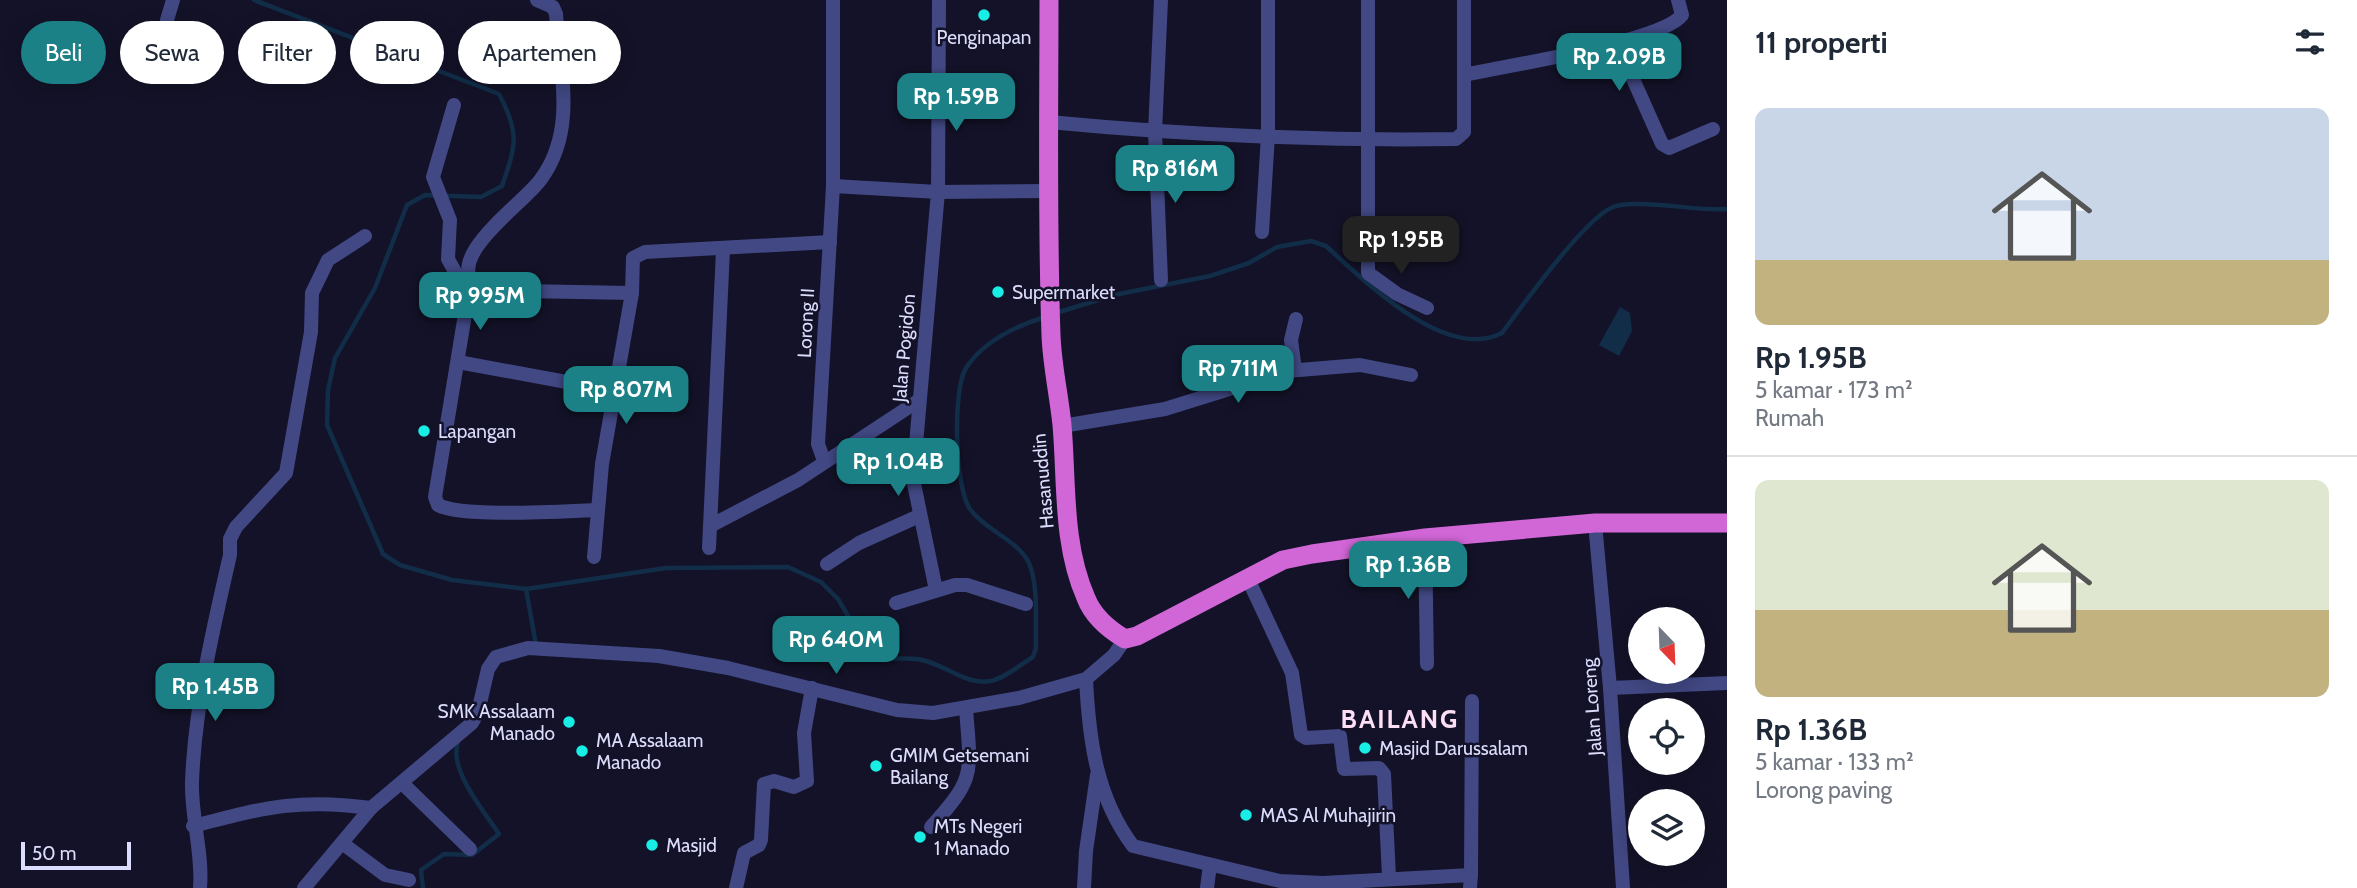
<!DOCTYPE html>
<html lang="id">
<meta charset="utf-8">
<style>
:root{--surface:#fff;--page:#f2f2f3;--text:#1f2937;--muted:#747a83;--line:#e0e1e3;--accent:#1c8186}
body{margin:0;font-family:Cabin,sans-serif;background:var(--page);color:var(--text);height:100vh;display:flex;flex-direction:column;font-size:26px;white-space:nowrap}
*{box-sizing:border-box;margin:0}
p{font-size:23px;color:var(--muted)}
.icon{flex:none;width:38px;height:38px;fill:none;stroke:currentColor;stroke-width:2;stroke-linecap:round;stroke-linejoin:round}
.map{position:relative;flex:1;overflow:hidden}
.details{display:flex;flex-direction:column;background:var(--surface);width:630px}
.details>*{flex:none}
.guide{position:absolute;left:21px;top:21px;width:665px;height:63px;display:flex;gap:14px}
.needle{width:46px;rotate:157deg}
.buttons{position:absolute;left:1628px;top:607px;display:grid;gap:14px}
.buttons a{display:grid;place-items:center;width:77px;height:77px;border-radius:50%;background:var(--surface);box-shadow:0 4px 18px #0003;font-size:35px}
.scale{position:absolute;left:21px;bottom:18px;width:110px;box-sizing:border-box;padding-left:7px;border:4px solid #dcddfc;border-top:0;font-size:19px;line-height:24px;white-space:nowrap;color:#dcddfc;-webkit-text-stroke:5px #131228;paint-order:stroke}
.price{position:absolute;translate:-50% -60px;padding:0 16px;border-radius:14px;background:var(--accent);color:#fff;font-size:23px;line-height:46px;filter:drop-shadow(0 2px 4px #0008)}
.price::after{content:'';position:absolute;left:50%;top:42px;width:21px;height:16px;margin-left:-10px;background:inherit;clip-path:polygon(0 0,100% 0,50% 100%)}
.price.active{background:#222;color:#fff}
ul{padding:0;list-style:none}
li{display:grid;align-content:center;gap:14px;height:371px;padding:0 28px}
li+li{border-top:2px solid var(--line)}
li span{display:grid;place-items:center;height:217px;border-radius:14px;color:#555}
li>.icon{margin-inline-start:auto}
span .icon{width:126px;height:126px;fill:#fffc;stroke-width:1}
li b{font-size:30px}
h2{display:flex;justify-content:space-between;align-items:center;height:84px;padding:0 28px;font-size:30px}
.chip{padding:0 24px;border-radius:32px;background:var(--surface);box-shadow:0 4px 18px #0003;font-size:24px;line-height:63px}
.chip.active{background:var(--accent);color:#fff}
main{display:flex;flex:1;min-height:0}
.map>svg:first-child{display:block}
.water{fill:#112d48}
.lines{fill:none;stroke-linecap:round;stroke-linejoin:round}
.stream{stroke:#112d48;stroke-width:4.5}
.minor{stroke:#414883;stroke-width:14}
.tertiary{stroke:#414883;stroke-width:14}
.trunk{stroke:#d166d6;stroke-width:19}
.poi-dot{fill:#18ede6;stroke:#131228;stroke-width:2.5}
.labels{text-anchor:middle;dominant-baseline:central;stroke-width:5;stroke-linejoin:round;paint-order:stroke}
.poi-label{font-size:19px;fill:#dcddfc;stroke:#131228;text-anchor:start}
.street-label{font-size:19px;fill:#dcddfc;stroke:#131228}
.district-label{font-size:26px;font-weight:bold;letter-spacing:2px;fill:#fcdef5;stroke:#131228}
</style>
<main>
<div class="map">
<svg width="1727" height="888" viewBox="0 0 1727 888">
<rect width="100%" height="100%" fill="#131228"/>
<path class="water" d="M 1620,307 L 1630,313 L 1632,331 L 1619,356 L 1599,345 Z"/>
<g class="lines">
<g class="stream">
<path d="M 254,0 L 499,94 C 520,133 516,146 502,186 L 481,197 L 425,195 L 407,205 L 375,288 L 335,358 L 328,390 L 327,425 L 383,554 L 400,565 L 452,580 L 526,589 L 666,568 L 788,567 L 821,582 L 838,599 L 872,656 C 887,661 901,657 916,659 C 941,661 965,686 990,681 C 1004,679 1021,664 1033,657 L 1036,648 C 1035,623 1039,587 1029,563 C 1019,541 985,530 970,509 C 955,489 952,390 966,368 C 983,342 1016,326 1045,317"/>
<path d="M 1056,313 L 1114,295 L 1210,276 L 1249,263 L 1277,247 L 1311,241 L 1326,246 C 1366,282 1446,362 1502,333 C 1522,306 1585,218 1613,207 C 1619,205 1629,204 1635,204 C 1666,203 1696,211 1727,209"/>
<path d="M 526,589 L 536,645"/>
<path d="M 423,888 L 421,870 L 444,854 L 472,855 L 499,834 C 484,811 448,769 458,742"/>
</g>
<g class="minor">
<path d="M 939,0 L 938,192 L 1048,191"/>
<path d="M 1161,0 L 1155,132 L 1161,280"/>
<path d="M 1368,0 L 1368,273 L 1397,294 L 1427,308"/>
<path d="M 167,20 L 173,0"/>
<path d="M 1617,43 L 1662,144 L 1669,148 L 1713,129"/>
<path d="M 1464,75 C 1504,66 1662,42 1682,15 L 1678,0"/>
<path d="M 454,105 L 433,177 L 450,220 L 448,259 L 460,281 L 472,283"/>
<path d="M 1049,122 C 1184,135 1320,141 1456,139 L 1464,132 L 1464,0"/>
<path d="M 833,186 L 938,192 L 913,479 L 936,590"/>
<path d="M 1262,232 L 1268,135 L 1268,0"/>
<path d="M 480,290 C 437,260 524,204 541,179 C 577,130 560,70 556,14 L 553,7 L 537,0"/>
<path d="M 458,362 L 615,391"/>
<path d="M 1295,370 L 1291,340 L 1296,319"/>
<path d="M 1062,426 L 1165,409 L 1287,371 L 1360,365 L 1411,375"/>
<path d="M 824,461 L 818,444 L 833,186 L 833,0"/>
<path d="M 597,510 C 566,511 462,518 438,505 L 435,497 L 469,290 L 632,293"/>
<path d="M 710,526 L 798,480 L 918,401"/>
<path d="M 1425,538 L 1427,664"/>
<path d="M 709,548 L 723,250"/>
<path d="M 594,557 L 602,464 L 632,293 L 633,258 L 645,252 L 830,242"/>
<path d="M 827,564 L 859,543 L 919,516"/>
<path d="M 1248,579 L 1292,673 L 1301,735 L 1306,738 L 1340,736 L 1344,769 L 1379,768 L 1384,774 L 1389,877"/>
<path d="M 896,603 L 955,585 L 967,585 L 1026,604"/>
<path d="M 1086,679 C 1089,739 1096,797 1133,846 L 1280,881 L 1323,883 L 1471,875 L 1470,888"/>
<path d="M 1610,688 L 1727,683"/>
<path d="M 402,783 L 470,849"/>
<path d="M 193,826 C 263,808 298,798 371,808"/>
<path d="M 931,827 C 976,777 971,774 966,709"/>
<path d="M 342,843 L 385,875 L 409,880"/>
<path d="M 1471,875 L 1472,701"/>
<path d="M 200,888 C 203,853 191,817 192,782 C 195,705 213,629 230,555 L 230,539 L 236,527 L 286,473 L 311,332 L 312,293 L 328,260 L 365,236"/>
<path d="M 304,888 L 371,808 L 472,723 L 478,712 L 488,669 L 496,657 L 528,648 L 659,656 L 728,668 L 897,710 L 933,713 L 1019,698 L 1086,679 L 1114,655 L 1125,639"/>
<path d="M 736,888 L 744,853 L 759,845 L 761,840 L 764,784 L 774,781 L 794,787 L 807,781 L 804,733 L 812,688"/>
<path d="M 1084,888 L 1086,851 L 1097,775"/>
<path d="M 1207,888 L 1210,865"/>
</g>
<path class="tertiary" d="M 1595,523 L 1610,688 L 1623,888"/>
<path class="trunk" d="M 1049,0 C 1049,112 1047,223 1051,335 C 1052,365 1059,395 1062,425 C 1067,482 1062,544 1086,598 C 1093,616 1108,629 1125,639 L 1137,636 L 1283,560 L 1312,554 L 1425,538 L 1595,523 L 1727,523"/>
</g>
<g class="poi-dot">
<circle cx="984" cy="15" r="7"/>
<circle cx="998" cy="292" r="7"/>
<circle cx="424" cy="431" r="7"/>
<circle cx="569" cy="722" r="7"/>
<circle cx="1365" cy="748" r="7"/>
<circle cx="582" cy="751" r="7"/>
<circle cx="876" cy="766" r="7"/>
<circle cx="1246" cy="815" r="7"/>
<circle cx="920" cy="837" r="7"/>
<circle cx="652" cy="845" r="7"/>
</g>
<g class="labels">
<g class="poi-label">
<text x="984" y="37" text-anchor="middle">Penginapan</text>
<text x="1012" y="292">Supermarket</text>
<text x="438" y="431">Lapangan</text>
<text x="555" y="711" text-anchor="end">SMK Assalaam<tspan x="555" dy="22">Manado</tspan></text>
<text x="596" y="740">MA Assalaam<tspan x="596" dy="22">Manado</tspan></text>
<text x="1379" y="748">Masjid Darussalam</text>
<text x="890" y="755">GMIM Getsemani<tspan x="890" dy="22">Bailang</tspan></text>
<text x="1260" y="815">MAS Al Muhajirin</text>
<text x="934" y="826">MTs Negeri<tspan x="934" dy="22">1 Manado</tspan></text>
<text x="666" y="845">Masjid</text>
</g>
<g class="street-label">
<text transform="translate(806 323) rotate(-87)">Lorong II</text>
<text transform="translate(904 348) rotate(-85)">Jalan Pogidon</text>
<text transform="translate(1043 481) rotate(-95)">Hasanuddin</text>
<text transform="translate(1592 707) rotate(-94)">Jalan Loreng</text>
</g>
<g class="district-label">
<text x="1400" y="719">BAILANG</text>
</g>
</g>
</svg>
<div class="buttons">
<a><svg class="needle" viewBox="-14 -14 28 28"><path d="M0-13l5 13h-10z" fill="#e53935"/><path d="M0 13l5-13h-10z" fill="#747a83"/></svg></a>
<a><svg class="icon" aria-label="locate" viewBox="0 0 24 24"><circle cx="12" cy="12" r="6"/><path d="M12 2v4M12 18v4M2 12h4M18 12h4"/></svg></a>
<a><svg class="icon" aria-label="layers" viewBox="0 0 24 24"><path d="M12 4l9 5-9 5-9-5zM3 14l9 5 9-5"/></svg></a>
</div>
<div class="scale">50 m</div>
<b class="price" style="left:1619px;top:93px">Rp 2.09B</b>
<b class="price" style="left:956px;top:133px">Rp 1.59B</b>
<b class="price" style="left:1175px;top:205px">Rp 816M</b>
<b class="price active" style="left:1401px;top:276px">Rp 1.95B</b>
<b class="price" style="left:480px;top:332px">Rp 995M</b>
<b class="price" style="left:1238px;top:405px">Rp 711M</b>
<b class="price" style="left:626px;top:426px">Rp 807M</b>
<b class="price" style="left:898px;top:498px">Rp 1.04B</b>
<b class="price" style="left:1408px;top:601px">Rp 1.36B</b>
<b class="price" style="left:836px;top:676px">Rp 640M</b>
<b class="price" style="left:215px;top:723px">Rp 1.45B</b>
<div class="guide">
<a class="chip active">Beli</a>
<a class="chip">Sewa</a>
<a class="chip">Filter</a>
<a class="chip">Baru</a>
<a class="chip">Apartemen</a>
</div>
</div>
<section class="details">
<h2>11 properti<svg class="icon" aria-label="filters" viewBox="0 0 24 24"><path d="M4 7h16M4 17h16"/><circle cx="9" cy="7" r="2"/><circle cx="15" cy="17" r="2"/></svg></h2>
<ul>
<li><span style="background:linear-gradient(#c9d6e8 70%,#c2b280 0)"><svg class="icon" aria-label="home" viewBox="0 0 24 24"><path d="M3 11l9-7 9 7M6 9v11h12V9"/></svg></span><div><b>Rp 1.95B</b><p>5 kamar · 173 m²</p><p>Rumah</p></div></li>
<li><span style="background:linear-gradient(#dfe7d0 60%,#c2b280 0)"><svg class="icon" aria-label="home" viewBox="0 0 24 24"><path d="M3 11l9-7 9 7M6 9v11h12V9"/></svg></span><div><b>Rp 1.36B</b><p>5 kamar · 133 m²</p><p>Lorong paving</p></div></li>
</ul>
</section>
</main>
